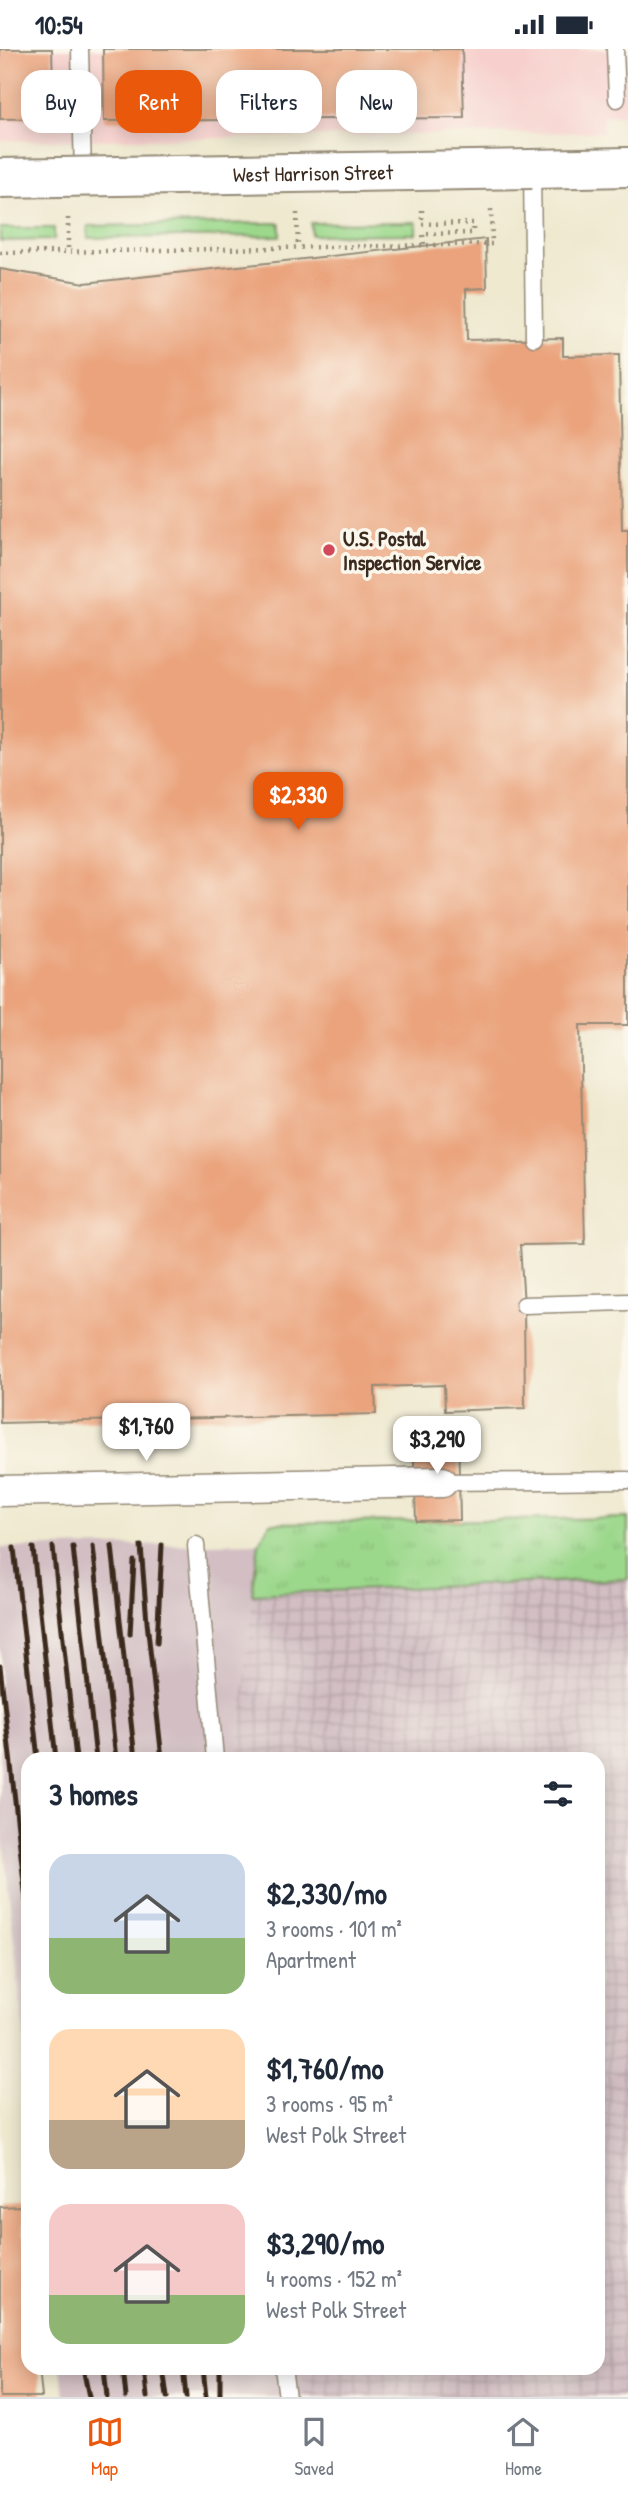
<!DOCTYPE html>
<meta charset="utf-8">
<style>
:root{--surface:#fff;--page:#f6f6f7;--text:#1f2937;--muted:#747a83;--line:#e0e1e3;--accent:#ea580c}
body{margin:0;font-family:"Patrick Hand",sans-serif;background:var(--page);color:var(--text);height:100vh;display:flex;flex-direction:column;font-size:26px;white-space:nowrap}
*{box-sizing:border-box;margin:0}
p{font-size:23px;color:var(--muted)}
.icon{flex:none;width:38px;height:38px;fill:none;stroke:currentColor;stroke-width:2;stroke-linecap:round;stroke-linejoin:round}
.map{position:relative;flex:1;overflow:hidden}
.details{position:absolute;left:21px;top:1703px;width:584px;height:623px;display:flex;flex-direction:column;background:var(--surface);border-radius:21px;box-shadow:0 4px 18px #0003}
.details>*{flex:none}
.banner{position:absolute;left:21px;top:21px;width:586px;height:63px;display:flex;gap:14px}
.price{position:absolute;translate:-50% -60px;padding:0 16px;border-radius:14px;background:#fff;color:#222;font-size:23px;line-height:46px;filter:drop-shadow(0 2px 4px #0008)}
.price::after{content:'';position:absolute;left:50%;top:42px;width:21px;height:16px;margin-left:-10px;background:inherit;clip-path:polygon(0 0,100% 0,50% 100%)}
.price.on{background:var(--accent);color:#fff}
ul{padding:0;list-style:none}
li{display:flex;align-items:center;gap:21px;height:175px;padding:0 28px}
li span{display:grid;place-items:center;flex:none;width:196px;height:140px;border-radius:21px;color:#555}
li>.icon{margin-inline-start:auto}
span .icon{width:84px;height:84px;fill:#fffc;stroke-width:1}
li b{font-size:30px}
h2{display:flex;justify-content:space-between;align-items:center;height:84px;padding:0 28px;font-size:30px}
.chip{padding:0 24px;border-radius:21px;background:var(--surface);box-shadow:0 4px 18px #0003;font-size:24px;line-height:63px}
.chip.on{background:var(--accent);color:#fff}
.status{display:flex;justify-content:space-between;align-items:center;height:49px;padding:0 35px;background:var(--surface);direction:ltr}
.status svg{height:19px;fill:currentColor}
.tabs{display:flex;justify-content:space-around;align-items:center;height:98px;border-top:2px solid var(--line);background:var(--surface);font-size:19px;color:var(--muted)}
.tabs a{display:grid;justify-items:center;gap:4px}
.tabs .on{color:var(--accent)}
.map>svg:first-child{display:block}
.built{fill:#f7d0cd}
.industrial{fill:url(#industrial-grid)}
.railway{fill:#d2bec3}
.grass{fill:url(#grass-tufts);stroke:#6c8155;stroke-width:2}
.garden{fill:#9cd88c;stroke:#6c8155;stroke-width:2}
.building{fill:#eaa37c}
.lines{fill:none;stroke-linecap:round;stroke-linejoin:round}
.lane-casing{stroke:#958a77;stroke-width:19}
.street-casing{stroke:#958a77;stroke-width:33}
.secondary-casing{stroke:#958a77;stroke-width:42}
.path{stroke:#958a77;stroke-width:4.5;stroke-dasharray:2 5;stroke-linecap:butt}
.lane{stroke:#fff;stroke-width:16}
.street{stroke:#fff;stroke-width:30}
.secondary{stroke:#fff;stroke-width:38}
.rail{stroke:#3b2a1e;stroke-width:5}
.secondary-bridge-casing{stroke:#958a77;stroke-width:42;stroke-linecap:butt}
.secondary-bridge{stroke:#fff;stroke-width:38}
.poi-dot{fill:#d1495b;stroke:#fbf7ec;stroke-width:2.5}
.labels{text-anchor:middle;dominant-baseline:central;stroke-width:7;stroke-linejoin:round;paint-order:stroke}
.street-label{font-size:21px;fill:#3b2a1e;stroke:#fbf7ec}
.poi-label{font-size:21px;font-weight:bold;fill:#3b2a1e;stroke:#fbf7ec;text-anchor:start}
</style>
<div class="status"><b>10:54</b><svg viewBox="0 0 49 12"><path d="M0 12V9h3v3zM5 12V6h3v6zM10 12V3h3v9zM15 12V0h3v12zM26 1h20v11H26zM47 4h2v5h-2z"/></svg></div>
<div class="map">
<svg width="628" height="2348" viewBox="0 0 628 2348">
<defs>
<pattern id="industrial-grid" width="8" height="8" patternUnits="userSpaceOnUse" patternTransform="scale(1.75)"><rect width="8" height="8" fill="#d2bec3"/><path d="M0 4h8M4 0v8" fill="none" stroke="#b5a3a7"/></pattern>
<pattern id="grass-tufts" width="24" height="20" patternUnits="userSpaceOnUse" patternTransform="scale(1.75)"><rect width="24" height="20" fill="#9cd88c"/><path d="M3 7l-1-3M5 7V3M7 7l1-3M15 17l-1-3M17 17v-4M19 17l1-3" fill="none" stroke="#87ba78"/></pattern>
</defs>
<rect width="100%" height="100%" fill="#fbf7ec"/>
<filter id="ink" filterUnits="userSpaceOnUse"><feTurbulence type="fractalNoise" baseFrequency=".0143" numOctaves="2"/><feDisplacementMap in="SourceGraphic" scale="14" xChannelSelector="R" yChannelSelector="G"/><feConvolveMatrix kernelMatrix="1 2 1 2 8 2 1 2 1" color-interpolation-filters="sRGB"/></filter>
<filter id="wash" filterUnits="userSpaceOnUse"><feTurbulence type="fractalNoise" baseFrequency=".00686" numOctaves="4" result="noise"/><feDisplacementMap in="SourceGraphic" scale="28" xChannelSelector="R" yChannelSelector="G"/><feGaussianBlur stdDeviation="1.57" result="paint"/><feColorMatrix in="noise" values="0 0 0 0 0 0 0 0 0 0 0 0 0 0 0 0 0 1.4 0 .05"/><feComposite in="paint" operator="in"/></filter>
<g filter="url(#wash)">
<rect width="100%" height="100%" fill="#efe9d0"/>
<path class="built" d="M 0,0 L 628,0 L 628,66 L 603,67 L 603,83 L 0,92 Z"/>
<path class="industrial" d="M 628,1469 L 628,2348 L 304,2348 L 301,2319 L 598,2319 L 598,1710 L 238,1710 L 252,1545 L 259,1494 L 270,1474 Z"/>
<g class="railway">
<path d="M 259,1494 L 252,1545 L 238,1710 L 28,1710 L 28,2018 L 0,1763 L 0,1499 Z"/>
<path d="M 61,2319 L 301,2319 L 304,2348 L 64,2348 Z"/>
</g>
<path class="grass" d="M 628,1469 L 628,1530 L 252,1545 L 259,1494 L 270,1474 Z"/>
<g class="garden">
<path d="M 416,173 L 416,185 L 311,186 L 311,174 Z"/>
<path d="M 280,174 L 280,187 L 88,189 L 88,177 Z"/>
<path d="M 0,179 L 54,179 L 54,191 L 0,192 Z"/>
</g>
<g id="blocks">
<g class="building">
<path d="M 0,0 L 52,0 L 54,69 L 0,70 Z"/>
<path d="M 103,0 L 462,0 L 464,69 L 104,72 Z"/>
<path d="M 486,190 L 487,239 L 466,240 L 467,291 L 563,289 L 563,307 L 619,306 L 622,481 L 628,481 L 628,976 L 580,976 L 585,1195 L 520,1196 L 524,1256 L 525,1359 L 445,1362 L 444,1336 L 375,1338 L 376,1365 L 0,1374 L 0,220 L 85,234 Z"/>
<path d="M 458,1383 L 460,1471 L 416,1472 L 413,1384 Z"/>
<path d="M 21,2157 L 28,2223 L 28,2319 L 39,2319 L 42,2348 L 0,2348 L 0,2158 Z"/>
</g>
</g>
</g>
<g filter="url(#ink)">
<use href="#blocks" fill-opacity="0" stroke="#958a77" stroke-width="2"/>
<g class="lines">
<defs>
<g id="lane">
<path d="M 80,0 L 83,127"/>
<path d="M 615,0 L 617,50"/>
<path d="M 532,120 L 534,289"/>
<path d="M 524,1256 L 628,1253"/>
<path d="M 442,1433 L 628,1431"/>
<path d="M 196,1496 L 215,1710"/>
<path d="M 283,2319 L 287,2348"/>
</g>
<path id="street" d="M 0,1442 L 442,1433"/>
<path id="secondary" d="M 532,120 L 628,118"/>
</defs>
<use href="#lane" class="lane-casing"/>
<use href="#street" class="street-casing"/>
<use href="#secondary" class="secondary-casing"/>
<g class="path">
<path d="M 422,161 L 422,175 L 473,174 L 473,184 L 423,185 L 424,196"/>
<path d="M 297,164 L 298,199"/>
<path d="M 68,169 L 68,202"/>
<path d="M 0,204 L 492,195 L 491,160"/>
</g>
<use href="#lane" class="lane"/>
<use href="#street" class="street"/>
<use href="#secondary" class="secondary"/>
<g class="rail">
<path d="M 93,1497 L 116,1710"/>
<path d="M 112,1497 L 135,1710"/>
<path d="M 141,1497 L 147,1573 L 162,1710"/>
<path d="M 53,1498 L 76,1710"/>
<path d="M 73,1498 L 96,1710"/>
<path d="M 14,1499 L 38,1710"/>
<path d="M 33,1499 L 56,1710"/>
<path d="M 130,1585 L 134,1512"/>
<path d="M 157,1594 L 162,1496"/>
<path d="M 0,1617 L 28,1869"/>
<path d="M 83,2319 L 89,2348"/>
<path d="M 104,2319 L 107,2348"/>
<path d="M 123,2319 L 126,2348"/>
<path d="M 144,2319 L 147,2348"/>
<path d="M 163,2319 L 167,2348"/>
<path d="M 183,2319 L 186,2348"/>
<path d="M 203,2319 L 206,2348"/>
<path d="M 220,2319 L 220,2348"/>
</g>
<defs>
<g id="secondary-bridge">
<path id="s1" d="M 0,129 L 532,120"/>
</g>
</defs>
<use href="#secondary-bridge" class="secondary-bridge-casing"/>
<use href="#secondary-bridge" class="secondary-bridge"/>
</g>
</g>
<circle class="poi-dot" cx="329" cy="501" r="7"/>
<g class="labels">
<g class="street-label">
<text stroke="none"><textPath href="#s1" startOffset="313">West Harrison Street</textPath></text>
</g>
<g class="poi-label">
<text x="343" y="489">U.S. Postal<tspan x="343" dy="24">Inspection Service</tspan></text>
</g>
</g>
</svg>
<b class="price on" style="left:298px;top:783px">$2,330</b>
<b class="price" style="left:146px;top:1414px">$1,760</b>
<b class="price" style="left:437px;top:1427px">$3,290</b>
<div class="banner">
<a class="chip">Buy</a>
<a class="chip on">Rent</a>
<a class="chip">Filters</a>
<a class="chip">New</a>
</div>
<section class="details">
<h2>3 homes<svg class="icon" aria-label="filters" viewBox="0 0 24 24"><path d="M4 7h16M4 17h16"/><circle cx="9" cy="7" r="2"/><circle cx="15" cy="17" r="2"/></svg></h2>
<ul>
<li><span style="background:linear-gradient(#c9d6e8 60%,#8fb573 0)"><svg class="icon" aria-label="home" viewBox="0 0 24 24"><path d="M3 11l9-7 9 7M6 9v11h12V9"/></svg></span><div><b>$2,330/mo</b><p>3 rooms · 101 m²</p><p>Apartment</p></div></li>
<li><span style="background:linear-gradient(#ffd9b3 65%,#b9a48a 0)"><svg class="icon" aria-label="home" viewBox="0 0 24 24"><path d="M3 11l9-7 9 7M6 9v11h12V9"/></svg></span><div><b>$1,760/mo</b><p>3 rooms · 95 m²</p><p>West Polk Street</p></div></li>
<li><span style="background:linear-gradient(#f6c9c9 65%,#8fb573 0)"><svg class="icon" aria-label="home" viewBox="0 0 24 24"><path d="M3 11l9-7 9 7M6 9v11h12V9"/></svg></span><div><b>$3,290/mo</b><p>4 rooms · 152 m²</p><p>West Polk Street</p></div></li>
</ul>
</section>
</div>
<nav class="tabs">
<a class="on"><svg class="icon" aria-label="map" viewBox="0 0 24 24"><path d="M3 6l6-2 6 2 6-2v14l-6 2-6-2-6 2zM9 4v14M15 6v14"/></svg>Map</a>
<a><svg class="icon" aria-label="saved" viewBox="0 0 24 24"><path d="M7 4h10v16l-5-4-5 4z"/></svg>Saved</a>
<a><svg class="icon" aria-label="home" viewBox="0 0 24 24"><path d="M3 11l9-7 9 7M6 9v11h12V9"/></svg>Home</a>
</nav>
